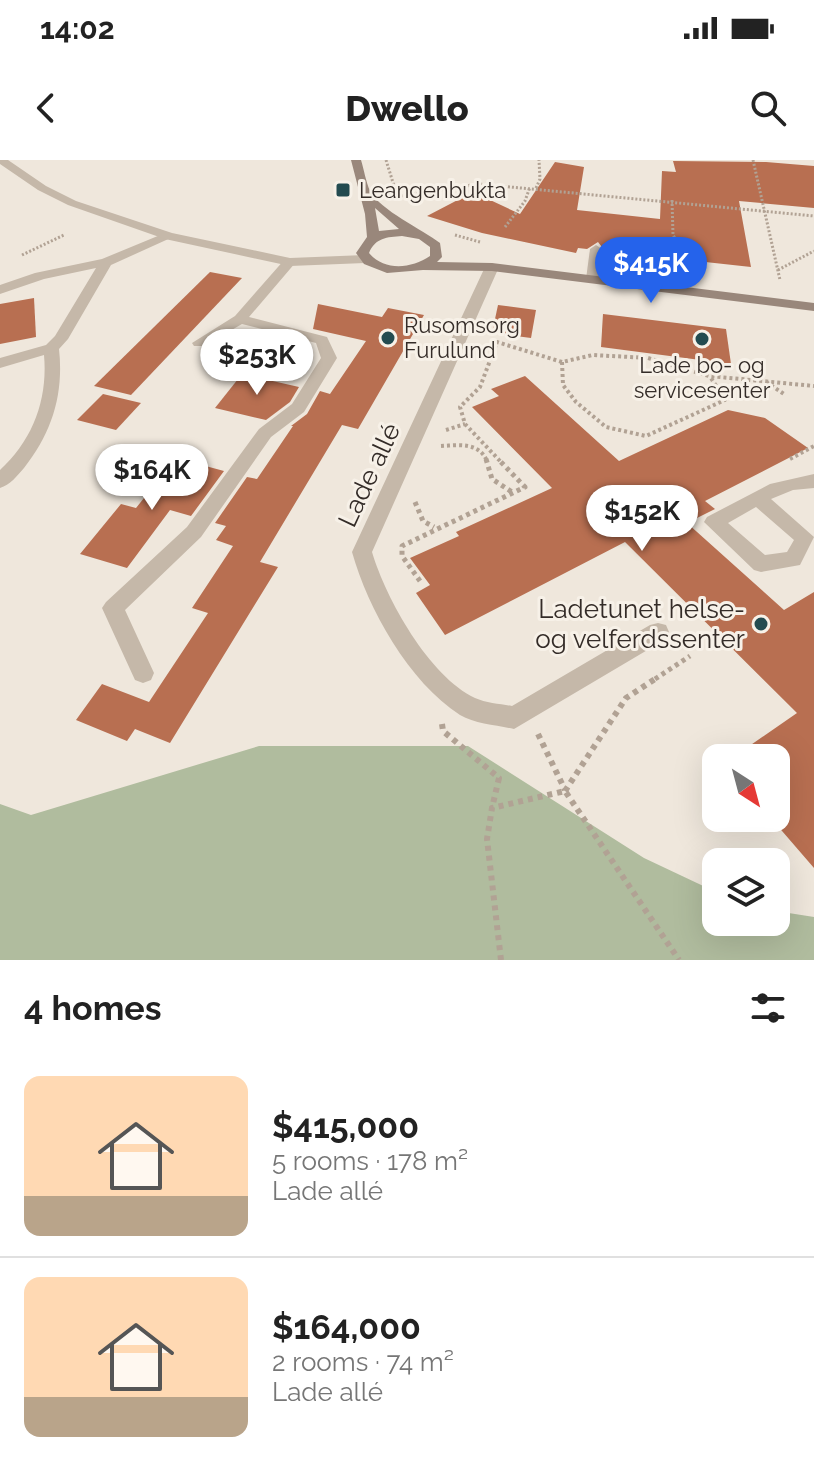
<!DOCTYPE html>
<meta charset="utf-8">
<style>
:root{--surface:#fff;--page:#f2f2f2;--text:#222;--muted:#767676;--line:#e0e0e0;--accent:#2563eb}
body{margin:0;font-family:Raleway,sans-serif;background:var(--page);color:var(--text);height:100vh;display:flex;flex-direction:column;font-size:30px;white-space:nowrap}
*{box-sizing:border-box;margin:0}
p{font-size:26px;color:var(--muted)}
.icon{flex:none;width:44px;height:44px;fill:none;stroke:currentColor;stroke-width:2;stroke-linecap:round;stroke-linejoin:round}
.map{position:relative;height:800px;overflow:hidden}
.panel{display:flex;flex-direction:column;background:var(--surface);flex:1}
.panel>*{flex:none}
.needle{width:52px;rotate:144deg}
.fabs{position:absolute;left:702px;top:584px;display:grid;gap:16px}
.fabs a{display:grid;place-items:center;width:88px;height:88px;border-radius:16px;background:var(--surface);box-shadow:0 8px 32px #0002;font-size:40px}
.price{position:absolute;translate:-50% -68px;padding:0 18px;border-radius:28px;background:#fff;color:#222;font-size:26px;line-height:52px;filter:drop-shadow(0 2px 4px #0008)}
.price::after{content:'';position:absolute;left:50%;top:48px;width:24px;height:18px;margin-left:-12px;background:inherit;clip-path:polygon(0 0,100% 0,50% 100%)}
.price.current{background:var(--accent);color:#fff}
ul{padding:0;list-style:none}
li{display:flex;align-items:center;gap:24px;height:200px;padding:0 24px}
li+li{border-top:2px solid var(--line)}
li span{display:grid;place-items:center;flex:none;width:224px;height:160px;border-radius:16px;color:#555}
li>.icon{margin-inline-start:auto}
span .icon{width:96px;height:96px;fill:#fffc;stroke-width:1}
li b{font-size:34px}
h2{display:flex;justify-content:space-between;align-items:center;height:96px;padding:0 24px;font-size:34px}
.status{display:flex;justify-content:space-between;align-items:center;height:56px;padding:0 40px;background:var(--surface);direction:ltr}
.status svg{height:22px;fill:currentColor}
header{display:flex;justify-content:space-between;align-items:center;height:104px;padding:0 24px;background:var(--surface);font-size:36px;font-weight:800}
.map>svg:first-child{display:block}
.green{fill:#b0bc9e}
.building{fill:#b86f51}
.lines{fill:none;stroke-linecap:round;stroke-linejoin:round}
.path-far3{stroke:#b1a294;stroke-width:3;stroke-dasharray:2 2;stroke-linecap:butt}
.path-far2{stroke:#b1a294;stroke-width:4;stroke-dasharray:3 3;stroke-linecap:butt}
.path-far1{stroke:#b1a294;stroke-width:5;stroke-dasharray:4 4;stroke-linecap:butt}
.path{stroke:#b1a294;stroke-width:6;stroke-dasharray:5 5;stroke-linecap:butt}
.lane{fill:#c5b8a9;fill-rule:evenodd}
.street{fill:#c5b8a9;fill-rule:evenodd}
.secondary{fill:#99877b;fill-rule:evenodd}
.poi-dot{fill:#234b50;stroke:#f7f1e8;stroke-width:3}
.labels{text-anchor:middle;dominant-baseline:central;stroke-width:6;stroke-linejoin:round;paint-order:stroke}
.far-poi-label{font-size:22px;fill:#342c28;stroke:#f7f1e8;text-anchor:start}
.street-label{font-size:26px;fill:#342c28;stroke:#f7f1e8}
.poi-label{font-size:26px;fill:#342c28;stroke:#f7f1e8;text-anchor:end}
</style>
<div class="status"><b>14:02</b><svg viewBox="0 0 49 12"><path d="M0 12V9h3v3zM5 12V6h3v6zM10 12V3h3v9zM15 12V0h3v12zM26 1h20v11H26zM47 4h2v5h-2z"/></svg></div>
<header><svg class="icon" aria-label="back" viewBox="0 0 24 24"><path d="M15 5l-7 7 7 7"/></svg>Dwello<svg class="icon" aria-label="search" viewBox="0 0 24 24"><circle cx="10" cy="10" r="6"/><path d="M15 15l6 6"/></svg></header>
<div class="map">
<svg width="814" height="800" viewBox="0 0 814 800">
<rect width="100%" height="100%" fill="#efe7dc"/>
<path class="green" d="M 259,586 L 468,586 L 644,698 L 716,732 L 716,762 L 776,762 L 776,751 L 814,757 L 814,800 L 0,800 L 0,644 L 31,655 Z"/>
<g class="building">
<path d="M 673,1 L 766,2 L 814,6 L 814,48 L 739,41 L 751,107 L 605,91 L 598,82 L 587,89 L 578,88 L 576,93 L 482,73 L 427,56 L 473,32 L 520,54 L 555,2 L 584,7 L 577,50 L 660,59 L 662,11 L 676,12 Z"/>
<path d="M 210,112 L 242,118 L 131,235 L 94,226 Z"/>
<path d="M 34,138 L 36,177 L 0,184 L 0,144 Z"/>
<path d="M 318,144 L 382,157 L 388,148 L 424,155 L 358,269 L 342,265 L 260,402 L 278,407 L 170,583 L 135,569 L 127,581 L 76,560 L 102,524 L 149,542 L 208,453 L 192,448 L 233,386 L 216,380 L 226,366 L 215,363 L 247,317 L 257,319 L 293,266 L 291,266 L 307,254 L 320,231 L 330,234 L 366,181 L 313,169 Z"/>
<path d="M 498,145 L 536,150 L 531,178 L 492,173 Z"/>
<path d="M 603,154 L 726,169 L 731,204 L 601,187 Z"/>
<path d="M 256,176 L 293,184 L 270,215 L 231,207 Z"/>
<path d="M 242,214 L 299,227 L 290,242 L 266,260 L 215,248 Z"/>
<path d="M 525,216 L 619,301 L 728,250 L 765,258 L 808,288 L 705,341 L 715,349 L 687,363 L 784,450 L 814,432 L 814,708 L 776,664 L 776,598 L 732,598 L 797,553 L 625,382 L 445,475 L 416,433 L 430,425 L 410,398 L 459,376 L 456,372 L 552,328 L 472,247 L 499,236 L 491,229 Z"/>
<path d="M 103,234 L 141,243 L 116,270 L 77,260 Z"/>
<path d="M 176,298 L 224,311 L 191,356 L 170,350 L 127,408 L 80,394 L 121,344 L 136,348 Z"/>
</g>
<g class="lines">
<g class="path-far3">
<path d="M 386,0 L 395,29"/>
<path d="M 753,0 L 780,120"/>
<path d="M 536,28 L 540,19 L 539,0"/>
<path d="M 401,36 L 479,24 L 814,56"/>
<path d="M 672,40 L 673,75 L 679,85"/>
<path d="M 505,67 L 525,41 L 530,27"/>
<path d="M 455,75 L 480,82"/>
<path d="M 22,95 L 64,75"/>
<path d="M 778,110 L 814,91"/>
</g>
<g class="path-far2">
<path d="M 562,202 L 563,225 L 576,242 L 606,267 L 646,276 L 725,240 L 711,218"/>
<path d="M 766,222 L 784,234"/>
<path d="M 446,270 L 465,264"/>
<path d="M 441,286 C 459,285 479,282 487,301"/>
<path d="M 790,299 L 814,286"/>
<path d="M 500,301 L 465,264 L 460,247 L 480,227 L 497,182 L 562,202 L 593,195 L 648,198 L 709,216 L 814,226"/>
</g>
<g class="path-far1">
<path d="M 486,299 L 492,319 L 512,332"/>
<path d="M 415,342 L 423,361 L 434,367"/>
<path d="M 420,421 L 402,396 L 402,386 L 525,327 L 498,299"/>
<path d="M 655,519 L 690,496"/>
</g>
<g class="path">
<path d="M 442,564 L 443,571 L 499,618 L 492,648"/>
<path d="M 538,574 L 565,630"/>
<path d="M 565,631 L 626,538 L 658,517"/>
<path d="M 501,800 L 487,679 L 492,648 L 565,631 L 679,800"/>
</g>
<g class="lane">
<path d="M 165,73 L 175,76 L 111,105 L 68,179 L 59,189 C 64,234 52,273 24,308 C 17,316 10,325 0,328 L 0,310 C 33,280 48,239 44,195 L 0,208 L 0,198 L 46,185 L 55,176 L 96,108 L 44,119 L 0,134 L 0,125 L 35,113 L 102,99 Z"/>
<path d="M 596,85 L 602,89 L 600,119 L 593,123 L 586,119 L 590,89 Z"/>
<path d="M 290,98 L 296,102 L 249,157 L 327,177 L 337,198 L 304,252 L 271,277 L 201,377 L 125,450 L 154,513 L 151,520 L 143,523 L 135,520 L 102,448 L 106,442 L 187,367 L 259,269 L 292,244 L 321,198 L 316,183 L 242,164 L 204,186 L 194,186 L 192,183 L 235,156 L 285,99 Z"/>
<path d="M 492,103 L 499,107 L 372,392 C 386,439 429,516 475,538 C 486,543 501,544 512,546 L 650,465 L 658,463 L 666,465 L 669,472 L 666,479 L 514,569 C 497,565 475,564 460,555 C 409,522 368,449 352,392 L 485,107 Z"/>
<path d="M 814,314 L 814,328 L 793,330 L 771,339 L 814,377 L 800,405 L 761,412 L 754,410 L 704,362 L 707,357 L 770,324 ZM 756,347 L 794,380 L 787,392 L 765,395 L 728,363 Z"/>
</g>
<path class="street" d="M 0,0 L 8,0 L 46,26 L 76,41 L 172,73 L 290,98 L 365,95 L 371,99 L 365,103 L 290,106 L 165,79 L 68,45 L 38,30 L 0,4 Z"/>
<path class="secondary" d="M 351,0 L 361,0 C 364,10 366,22 370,31 C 380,50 423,70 440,83 L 442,97 L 437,102 L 492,103 L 814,143 L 814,151 L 492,111 L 423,110 L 387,113 L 364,104 L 356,93 L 367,77 L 365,54 ZM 375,48 L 399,69 L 379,71 ZM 402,76 L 419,79 L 430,87 L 430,96 C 411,109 384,111 369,93 C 375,78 387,77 402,76 Z"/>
</g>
<g class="poi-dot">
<rect x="335" y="22" width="16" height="16" rx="4"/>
<circle cx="388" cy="178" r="8"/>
<circle cx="702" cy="179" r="8"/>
<circle cx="761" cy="464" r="8"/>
</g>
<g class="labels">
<g class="far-poi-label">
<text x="359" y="30">Leangenbukta</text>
<text x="404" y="165">Rusomsorg<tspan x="404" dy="25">Furulund</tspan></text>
<text x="702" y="205" text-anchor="middle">Lade bo- og<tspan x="702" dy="25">servicesenter</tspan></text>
</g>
<g class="street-label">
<text transform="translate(369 315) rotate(-65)">Lade allé</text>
</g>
<g class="poi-label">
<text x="745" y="449">Ladetunet helse-<tspan x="745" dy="30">og velferdssenter</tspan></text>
</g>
</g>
</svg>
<div class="fabs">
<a><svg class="needle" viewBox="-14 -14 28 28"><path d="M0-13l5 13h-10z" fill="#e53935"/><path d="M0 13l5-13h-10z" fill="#767676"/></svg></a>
<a><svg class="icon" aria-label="layers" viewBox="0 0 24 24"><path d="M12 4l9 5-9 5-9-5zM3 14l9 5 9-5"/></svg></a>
</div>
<b class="price current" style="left:651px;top:145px">$415K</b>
<b class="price" style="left:257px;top:237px">$253K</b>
<b class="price" style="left:152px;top:352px">$164K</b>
<b class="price" style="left:642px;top:393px">$152K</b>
</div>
<section class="panel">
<h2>4 homes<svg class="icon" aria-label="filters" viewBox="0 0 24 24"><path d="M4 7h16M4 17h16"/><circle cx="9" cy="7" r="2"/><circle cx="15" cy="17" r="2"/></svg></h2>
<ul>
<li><span style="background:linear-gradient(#ffd9b3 75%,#b9a48a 0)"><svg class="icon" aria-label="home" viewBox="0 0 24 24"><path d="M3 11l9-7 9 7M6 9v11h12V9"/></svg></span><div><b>$415,000</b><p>5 rooms · 178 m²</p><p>Lade allé</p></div></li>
<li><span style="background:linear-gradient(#ffd9b3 75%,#b9a48a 0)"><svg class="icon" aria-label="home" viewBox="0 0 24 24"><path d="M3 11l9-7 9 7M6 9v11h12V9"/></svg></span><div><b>$164,000</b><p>2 rooms · 74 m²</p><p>Lade allé</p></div></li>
</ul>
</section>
